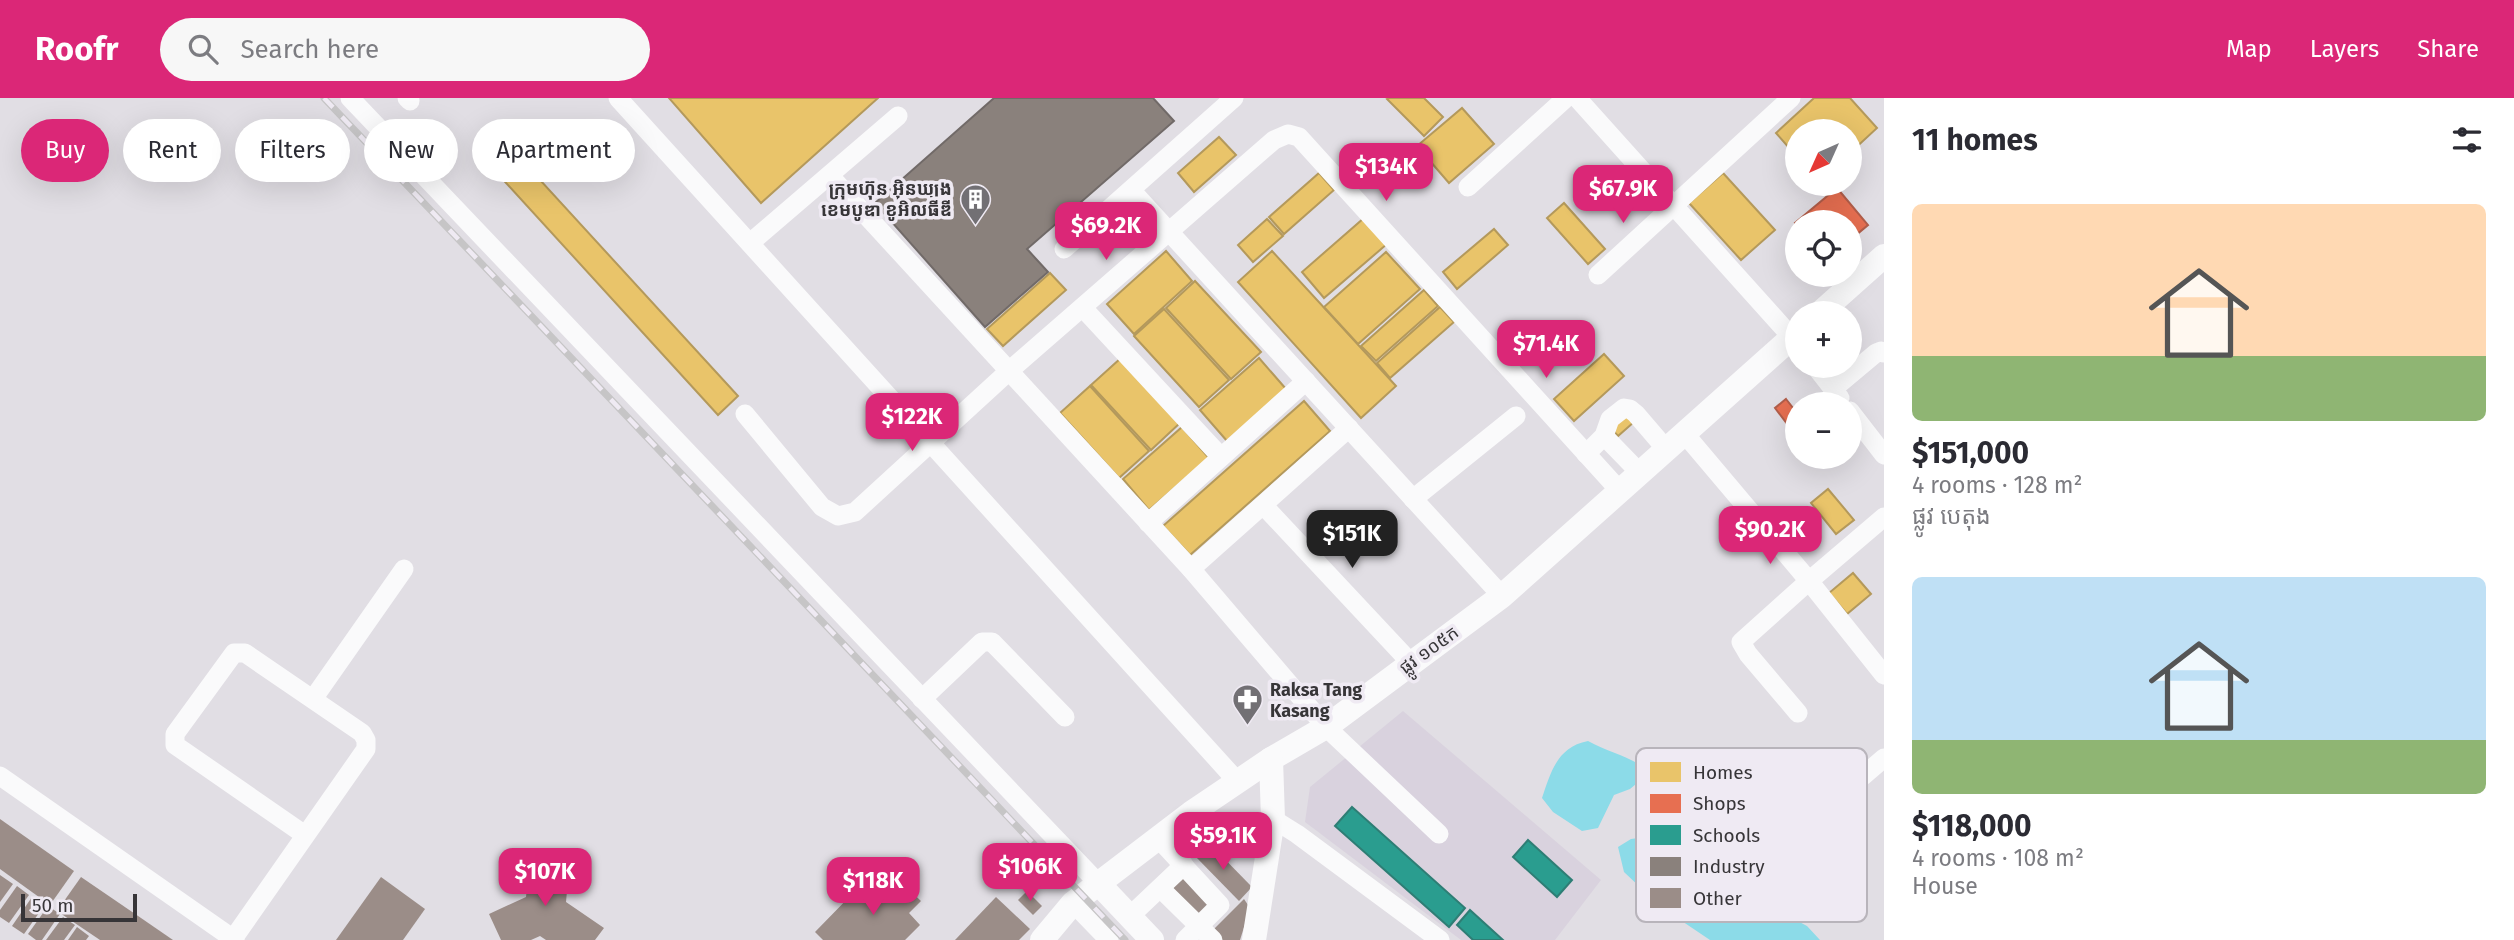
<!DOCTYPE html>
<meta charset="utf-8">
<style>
:root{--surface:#fff;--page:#f7f7f7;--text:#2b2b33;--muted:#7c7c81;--accent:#db2777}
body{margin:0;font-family:"Fira Sans","Noto Sans Khmer",sans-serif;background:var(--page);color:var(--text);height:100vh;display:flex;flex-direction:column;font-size:26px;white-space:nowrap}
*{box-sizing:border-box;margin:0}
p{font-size:23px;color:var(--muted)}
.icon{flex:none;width:38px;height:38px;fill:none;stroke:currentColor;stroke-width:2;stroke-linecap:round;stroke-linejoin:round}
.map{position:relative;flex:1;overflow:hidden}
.drawer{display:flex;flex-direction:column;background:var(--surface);width:630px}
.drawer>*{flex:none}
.hud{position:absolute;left:21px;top:21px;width:665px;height:63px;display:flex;gap:14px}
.needle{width:46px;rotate:225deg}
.fabs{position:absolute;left:1785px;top:21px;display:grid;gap:14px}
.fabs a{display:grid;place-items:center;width:77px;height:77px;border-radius:50%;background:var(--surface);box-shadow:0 7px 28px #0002;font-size:35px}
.scale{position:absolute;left:21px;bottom:18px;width:116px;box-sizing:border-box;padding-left:7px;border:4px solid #373538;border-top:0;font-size:19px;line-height:24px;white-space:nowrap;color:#373538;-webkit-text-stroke:5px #efeaf3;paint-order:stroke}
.price{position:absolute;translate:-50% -60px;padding:0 16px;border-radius:14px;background:var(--accent);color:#fff;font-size:23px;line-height:46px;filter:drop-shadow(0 2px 4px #0008)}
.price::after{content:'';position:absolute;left:50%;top:42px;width:21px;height:16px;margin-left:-10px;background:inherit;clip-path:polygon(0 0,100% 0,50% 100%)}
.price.selected{background:#222;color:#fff}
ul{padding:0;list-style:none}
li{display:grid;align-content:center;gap:14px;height:371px;padding:0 28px}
li span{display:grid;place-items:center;height:217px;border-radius:10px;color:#555}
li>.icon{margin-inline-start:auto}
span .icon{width:126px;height:126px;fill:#fffc;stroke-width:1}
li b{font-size:30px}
h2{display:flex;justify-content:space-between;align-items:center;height:84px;padding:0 28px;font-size:30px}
.chip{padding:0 24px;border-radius:32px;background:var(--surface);box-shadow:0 7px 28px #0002;font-size:24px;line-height:63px}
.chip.selected{background:var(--accent);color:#fff}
header{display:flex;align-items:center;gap:42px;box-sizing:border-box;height:98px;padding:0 35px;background:var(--accent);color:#fff}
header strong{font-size:33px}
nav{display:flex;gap:38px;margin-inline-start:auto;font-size:24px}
.search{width:490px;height:63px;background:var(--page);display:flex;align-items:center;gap:18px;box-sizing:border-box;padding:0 24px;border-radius:38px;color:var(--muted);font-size:26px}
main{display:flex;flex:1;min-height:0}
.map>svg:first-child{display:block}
.built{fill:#d9d2de}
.water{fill:#8cdbe8}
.homes{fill:#e9c46a;stroke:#b4995b;stroke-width:2}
.shops{fill:#e76f51;stroke:#b25e4a;stroke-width:2}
.schools{fill:#2a9d8f;stroke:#2e7e75;stroke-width:2}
.industry{fill:#8a817c;stroke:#716a68;stroke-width:2}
.building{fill:#9b8d88}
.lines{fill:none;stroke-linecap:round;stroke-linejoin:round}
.minor{stroke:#fafafb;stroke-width:19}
.major{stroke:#fafafb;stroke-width:24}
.rail-casing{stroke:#c6c5c6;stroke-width:7}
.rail{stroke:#efeaf3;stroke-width:4.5;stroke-dasharray:13;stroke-linecap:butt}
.labels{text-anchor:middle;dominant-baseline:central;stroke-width:7;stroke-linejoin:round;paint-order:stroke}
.poi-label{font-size:18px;font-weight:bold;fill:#373538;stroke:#efeaf3;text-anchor:end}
.street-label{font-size:18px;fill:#373538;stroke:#efeaf3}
.key{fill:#efeaf3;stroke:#b8b4bb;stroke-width:2}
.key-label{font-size:19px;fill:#373538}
</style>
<header>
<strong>Roofr</strong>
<div class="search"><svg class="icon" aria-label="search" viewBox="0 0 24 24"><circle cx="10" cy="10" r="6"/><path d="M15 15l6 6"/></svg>Search here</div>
<nav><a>Map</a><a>Layers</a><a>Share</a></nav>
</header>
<main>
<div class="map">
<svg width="1884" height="842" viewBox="0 0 1884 842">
<rect width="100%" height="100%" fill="#e1dee4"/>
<path class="built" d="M 1403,613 L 1601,782 L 1555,842 L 1461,842 L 1305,724 L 1310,689 Z"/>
<g class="water">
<path d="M 1588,643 C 1606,653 1625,657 1642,668 L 1642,681 L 1630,691 L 1614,697 L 1598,730 L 1582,733 L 1553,714 L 1542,700 C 1551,674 1557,649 1588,643 Z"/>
<path d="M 1645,739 L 1661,740 L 1692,755 L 1718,758 L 1766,797 L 1790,819 L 1807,828 L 1820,842 L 1710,842 L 1661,809 L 1624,774 L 1618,749 L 1631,741 Z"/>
</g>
<g class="homes">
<path d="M 669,0 L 878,0 L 761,105 Z"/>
<path d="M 1389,0 L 1424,0 L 1443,19 L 1424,38 L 1387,1 Z"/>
<path d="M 1814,0 L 1850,0 L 1877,30 L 1850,55 L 1850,33 L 1797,33 L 1797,59 L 1776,35 Z"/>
<path d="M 1462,10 L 1494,46 L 1449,85 L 1417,48 Z"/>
<path d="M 1219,39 L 1236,57 L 1194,94 L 1178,75 Z"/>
<path d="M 507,46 L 738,298 L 718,317 L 487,64 Z"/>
<path d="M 1319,75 L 1334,92 L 1284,136 L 1269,119 Z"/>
<path d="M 1723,75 L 1775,132 L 1741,162 L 1689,105 Z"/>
<path d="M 1564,105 L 1605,151 L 1588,166 L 1547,120 Z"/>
<path d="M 1364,120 L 1387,146 L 1324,200 L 1302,174 Z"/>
<path d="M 1267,121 L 1283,138 L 1253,164 L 1238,147 Z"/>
<path d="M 1494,131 L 1508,147 L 1457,191 L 1443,174 Z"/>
<path d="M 1166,153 L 1192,183 L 1134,236 L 1107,206 Z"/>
<path d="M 1272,153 L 1396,288 L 1361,320 L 1238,184 Z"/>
<path d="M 1386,154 L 1420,191 L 1358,246 L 1324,209 Z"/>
<path d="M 1050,175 L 1066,192 L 1003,248 L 987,231 Z"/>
<path d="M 1195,183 L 1261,254 L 1231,281 L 1166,210 Z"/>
<path d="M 1424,192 L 1438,208 L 1376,263 L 1361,248 Z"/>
<path d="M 1440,209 L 1454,224 L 1390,280 L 1377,265 Z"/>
<path d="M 1164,211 L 1229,282 L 1199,309 L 1134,238 Z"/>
<path d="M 1604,256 L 1624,278 L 1574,323 L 1554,301 Z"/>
<path d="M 1121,260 L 1180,325 L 1151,352 L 1091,287 Z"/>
<path d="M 1259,260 L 1286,291 L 1227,343 L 1200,312 Z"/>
<path d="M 1090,288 L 1149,353 L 1119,380 L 1060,315 Z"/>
<path d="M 1304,303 L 1330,333 L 1190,457 L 1163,428 Z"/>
<path d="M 1625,314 L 1634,324 L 1618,338 L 1609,328 Z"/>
<path d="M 1182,329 L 1209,360 L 1149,412 L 1123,381 Z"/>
<path d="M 1828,391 L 1854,422 L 1836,436 L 1811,405 Z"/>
<path d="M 1853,475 L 1871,496 L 1847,516 L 1829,495 Z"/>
</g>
<g class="shops">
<path d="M 1837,90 L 1868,127 L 1850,142 L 1850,124 L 1797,124 L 1797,128 L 1795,125 Z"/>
<path d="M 1786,301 L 1797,315 L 1797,339 L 1775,310 Z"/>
</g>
<g class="schools">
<path d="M 1352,709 L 1465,810 L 1449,829 L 1335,728 Z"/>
<path d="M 1528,742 L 1572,782 L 1557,799 L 1513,759 Z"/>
<path d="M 1470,812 L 1503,842 L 1473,842 L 1457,827 Z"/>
</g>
<path class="industry" d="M 994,0 L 1153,0 L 1174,23 L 1027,151 L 1048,174 L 985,229 L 875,105 Z"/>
<g class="building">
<path d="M 0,721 L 74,773 L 50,807 L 0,771 Z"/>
<path d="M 1208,744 L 1252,789 L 1239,803 L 1195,758 Z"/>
<path d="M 530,759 L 564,762 L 569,771 L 566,804 L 604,830 L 595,842 L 546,842 L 540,838 L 531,842 L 501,842 L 489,816 L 526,799 Z"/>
<path d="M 1178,769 L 1217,810 L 1203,823 L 1163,783 Z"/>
<path d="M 0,777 L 13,786 L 0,804 Z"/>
<path d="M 81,779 L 141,820 L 173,842 L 100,842 L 57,813 Z"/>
<path d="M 381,779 L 425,811 L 403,842 L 336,842 Z"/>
<path d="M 902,785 L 921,803 L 909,815 L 920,827 L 905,842 L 823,842 L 815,834 L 856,792 L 864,800 L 878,786 L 890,798 Z"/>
<path d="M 17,788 L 29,797 L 9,825 L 0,819 L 0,812 Z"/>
<path d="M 1027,793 L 1042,808 L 1033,817 L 1018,802 Z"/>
<path d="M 32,799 L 44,808 L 24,836 L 12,828 Z"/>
<path d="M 996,799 L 1030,831 L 1019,842 L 955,842 Z"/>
<path d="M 1244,801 L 1250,810 L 1240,842 L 1221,842 L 1212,833 Z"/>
<path d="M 48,808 L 60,816 L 42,842 L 36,842 L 28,836 Z"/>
<path d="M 63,819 L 75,827 L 64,842 L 46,842 Z"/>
<path d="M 77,829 L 89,838 L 86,842 L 68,842 Z"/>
</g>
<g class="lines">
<g class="minor">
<path d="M 350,0 L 1098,785"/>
<path d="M 407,0 L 410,3"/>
<path d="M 618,0 L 1237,683"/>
<path d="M 1577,0 L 1797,245"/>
<path d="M 830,78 L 1191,471 L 1326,629 L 1439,736"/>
<path d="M 1468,89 L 1566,0"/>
<path d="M 1131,92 L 1502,498"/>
<path d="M 750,145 L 898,18"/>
<path d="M 1064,151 L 1234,0"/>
<path d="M 1598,177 L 1791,0"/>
<path d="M 1083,210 L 1221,359"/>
<path d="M 1815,268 L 1840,300"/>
<path d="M 1833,291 L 1876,255 L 1881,253 L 1884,255"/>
<path d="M 1850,313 L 1884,357"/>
<path d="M 745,316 L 822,409 L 838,418 L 855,414 L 1009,273 L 1274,42 L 1288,36 L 1299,39 L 1620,393"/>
<path d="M 1684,335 L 1809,483 L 1884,577"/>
<path d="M 1604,338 L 1640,375"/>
<path d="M 1586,356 L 1604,338 L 1610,321 L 1624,310 L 1630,311 L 1636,316 L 1666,351"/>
<path d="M 1413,401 L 1516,318"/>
<path d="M 1264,408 L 1411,565"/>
<path d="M 1148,425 L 1306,283"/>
<path d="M 1191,471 L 1349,330"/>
<path d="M 313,601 L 404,471"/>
<path d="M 922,601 L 982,544 L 992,544 L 1065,619"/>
<path d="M 1798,615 L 1748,556 L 1741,544 L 1809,483 L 1884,419"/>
<path d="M 0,678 L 235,842"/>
<path d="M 1863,678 L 1884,660"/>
<path d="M 1273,721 L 1297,736 L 1440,842"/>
<path d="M 1158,740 L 1220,807 L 1185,842"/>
<path d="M 1160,790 L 1213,842"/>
<path d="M 1073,805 L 1109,842"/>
<path d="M 1129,819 L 1184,767"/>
<path d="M 233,841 L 366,651 L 366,642 L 362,635 L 245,555 L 234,555 L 175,636 L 175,647 L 305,737"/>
</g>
<g class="major">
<path d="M 1820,215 L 1884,158"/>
<path d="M 1098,785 L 1152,842"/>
<path d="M 1042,842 L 1073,805 L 1191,715 L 1271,661 L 1326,629 L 1502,498 L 1797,235"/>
<path d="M 1254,842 L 1273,721 L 1271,661"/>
</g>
<defs>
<path id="rail" d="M 324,0 L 1125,842"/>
</defs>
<use href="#rail" class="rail-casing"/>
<use href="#rail" class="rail"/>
</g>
<defs>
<symbol id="building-pin" viewBox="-11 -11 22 30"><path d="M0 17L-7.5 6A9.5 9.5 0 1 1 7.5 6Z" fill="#727074" stroke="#efeaf3"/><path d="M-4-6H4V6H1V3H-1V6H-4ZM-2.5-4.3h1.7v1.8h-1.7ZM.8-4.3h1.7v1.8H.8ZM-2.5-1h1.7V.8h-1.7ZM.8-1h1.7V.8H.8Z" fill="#fff"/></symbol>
<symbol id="pharmacy-pin" viewBox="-11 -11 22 30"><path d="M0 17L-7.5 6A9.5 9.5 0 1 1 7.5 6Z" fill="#727074" stroke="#efeaf3"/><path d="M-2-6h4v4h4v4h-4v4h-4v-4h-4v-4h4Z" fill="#fff"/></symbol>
</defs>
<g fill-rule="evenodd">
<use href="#building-pin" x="958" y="84" width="35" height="47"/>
<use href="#pharmacy-pin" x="1230" y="584" width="35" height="47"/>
</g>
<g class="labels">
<g class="poi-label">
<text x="952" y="91">ក្រុមហ៊ុន អ៊ិនឃ្យុង<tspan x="952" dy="21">ខេមបូឌា ខូអិលធីឌី</tspan></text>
<text x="1270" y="592" text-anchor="start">Raksa Tang<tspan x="1270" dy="21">Kasang</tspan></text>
</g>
<g class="street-label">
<text transform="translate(1429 552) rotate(-36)">ផ្លូវ ១០៥ក</text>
</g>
</g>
<rect x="1636" y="650" width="231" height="174" rx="10" class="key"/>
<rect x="1650" y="664" width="31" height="20" fill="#e9c46a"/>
<rect x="1650" y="696" width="31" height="19" fill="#e76f51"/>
<rect x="1650" y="727" width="31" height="20" fill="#2a9d8f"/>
<rect x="1650" y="759" width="31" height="19" fill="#8a817c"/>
<rect x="1650" y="790" width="31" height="20" fill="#9b8d88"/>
<g class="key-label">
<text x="1693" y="681">Homes</text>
<text x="1693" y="712">Shops</text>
<text x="1693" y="744">Schools</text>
<text x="1693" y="775">Industry</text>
<text x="1693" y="807">Other</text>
</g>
</svg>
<div class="fabs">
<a><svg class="needle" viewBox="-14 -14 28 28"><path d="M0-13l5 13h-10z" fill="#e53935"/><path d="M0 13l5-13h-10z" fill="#7c7c81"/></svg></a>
<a><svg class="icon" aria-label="locate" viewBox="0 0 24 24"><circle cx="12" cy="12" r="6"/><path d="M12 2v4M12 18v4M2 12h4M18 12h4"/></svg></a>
<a>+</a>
<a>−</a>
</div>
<div class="scale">50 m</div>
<b class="price" style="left:1386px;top:105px">$134K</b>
<b class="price" style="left:1623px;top:127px">$67.9K</b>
<b class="price" style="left:1106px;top:164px">$69.2K</b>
<b class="price" style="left:1546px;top:282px">$71.4K</b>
<b class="price" style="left:912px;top:355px">$122K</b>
<b class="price" style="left:1770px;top:468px">$90.2K</b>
<b class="price selected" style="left:1352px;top:472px">$151K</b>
<b class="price" style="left:1223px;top:774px">$59.1K</b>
<b class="price" style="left:1030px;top:805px">$106K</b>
<b class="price" style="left:545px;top:810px">$107K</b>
<b class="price" style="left:873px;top:819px">$118K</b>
<div class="hud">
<a class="chip selected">Buy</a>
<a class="chip">Rent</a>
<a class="chip">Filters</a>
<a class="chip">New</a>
<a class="chip">Apartment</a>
</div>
</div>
<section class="drawer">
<h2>11 homes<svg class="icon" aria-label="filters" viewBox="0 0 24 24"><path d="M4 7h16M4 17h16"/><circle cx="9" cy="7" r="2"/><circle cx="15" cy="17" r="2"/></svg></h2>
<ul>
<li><span style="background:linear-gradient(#ffd9b3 70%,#8fb573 0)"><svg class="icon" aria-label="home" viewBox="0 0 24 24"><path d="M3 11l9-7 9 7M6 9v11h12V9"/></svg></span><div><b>$151,000</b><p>4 rooms · 128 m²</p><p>ផ្លូវ បេតុង</p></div></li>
<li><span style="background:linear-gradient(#bfe0f5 75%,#8fb573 0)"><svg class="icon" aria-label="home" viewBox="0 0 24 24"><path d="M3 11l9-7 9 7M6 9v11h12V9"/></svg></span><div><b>$118,000</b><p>4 rooms · 108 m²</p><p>House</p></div></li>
</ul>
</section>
</main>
